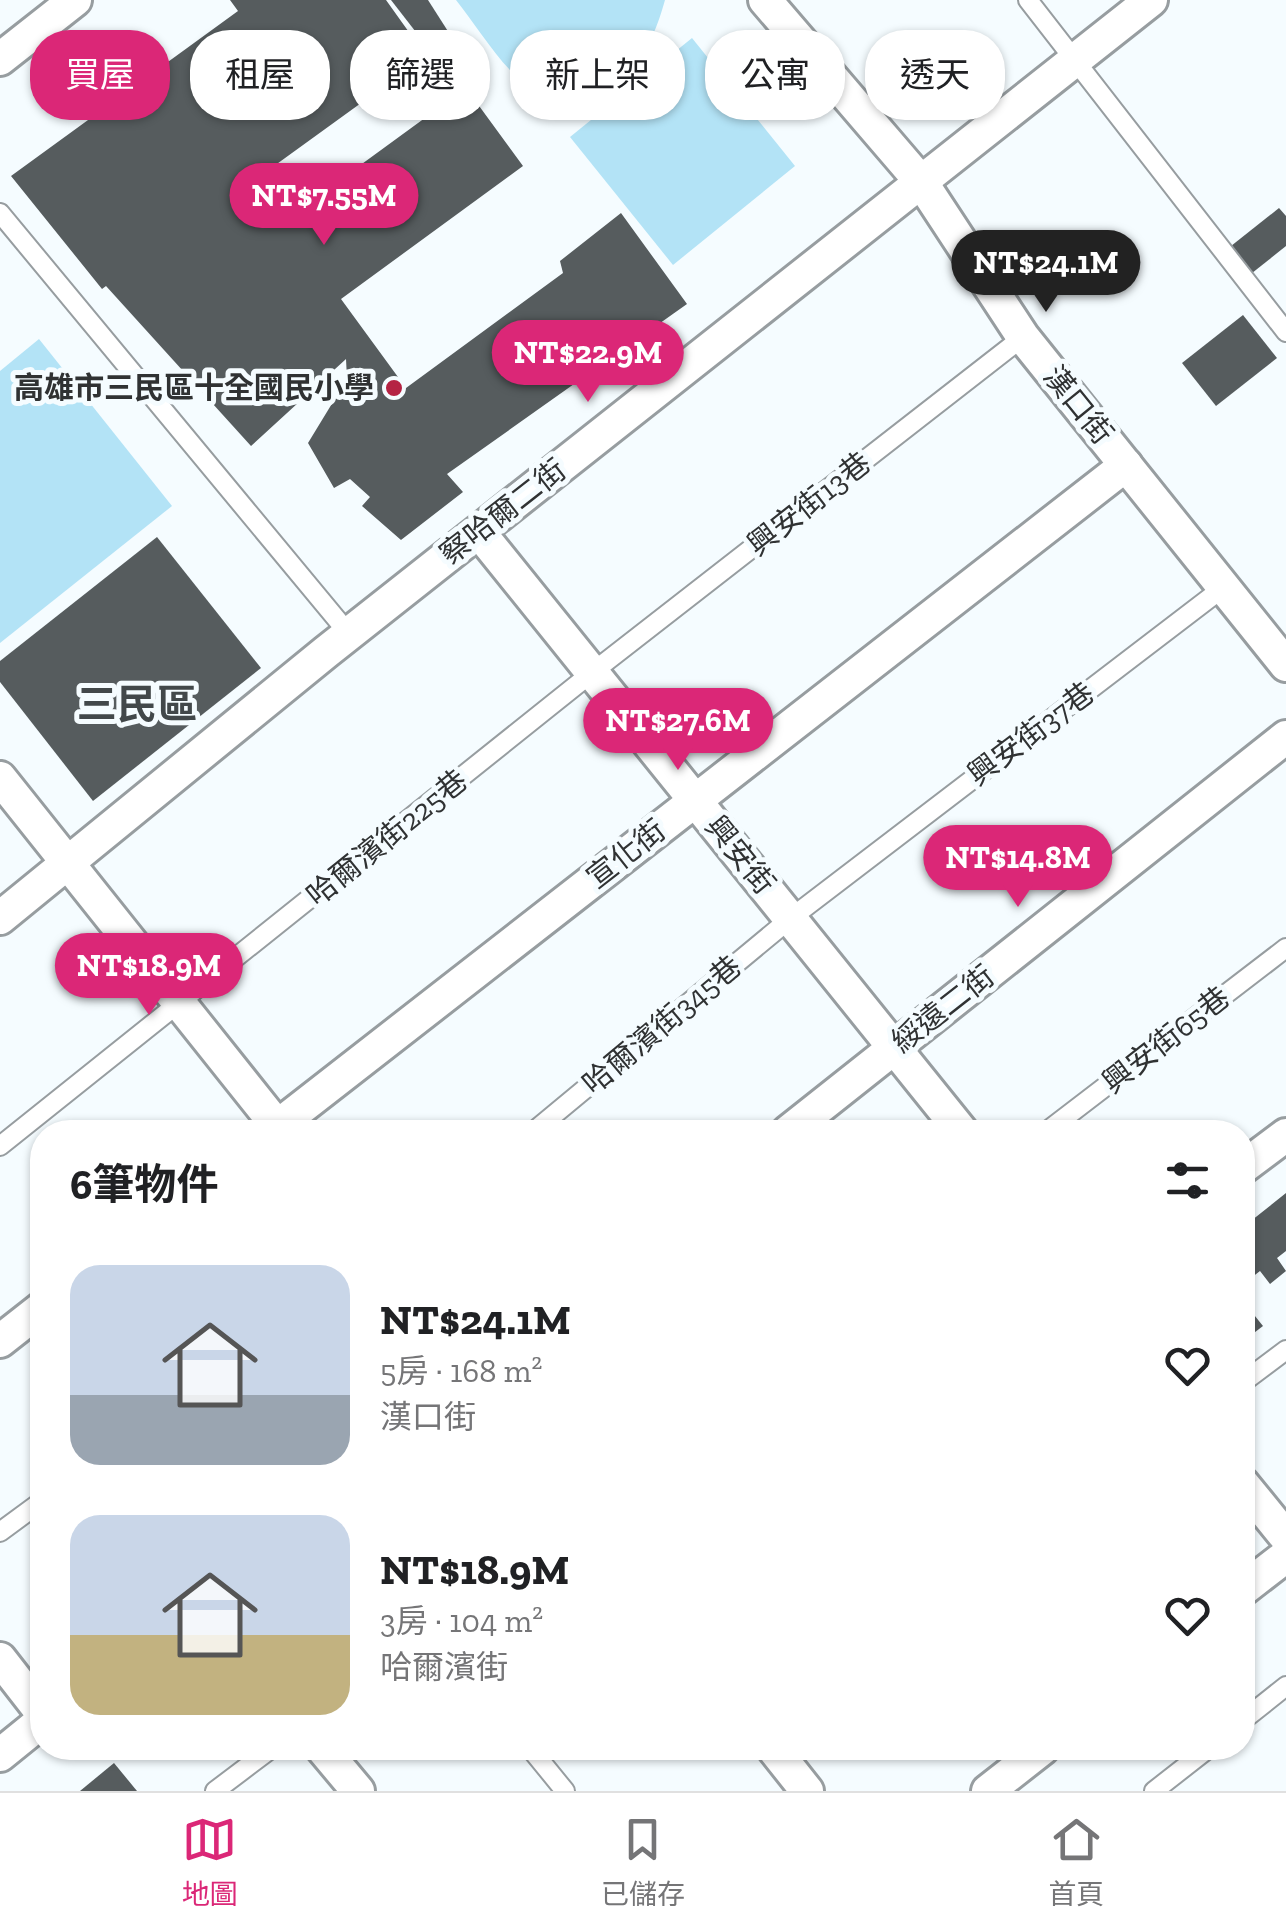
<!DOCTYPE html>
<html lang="zh-TW">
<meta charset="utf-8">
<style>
:root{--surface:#fff;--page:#f2f2f2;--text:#202124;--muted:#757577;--line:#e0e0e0;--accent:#db2777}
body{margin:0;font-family:"Zilla Slab","Noto Sans TC",serif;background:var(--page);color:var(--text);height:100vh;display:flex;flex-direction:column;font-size:38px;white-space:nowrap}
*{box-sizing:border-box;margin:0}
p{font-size:32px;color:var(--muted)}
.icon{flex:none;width:55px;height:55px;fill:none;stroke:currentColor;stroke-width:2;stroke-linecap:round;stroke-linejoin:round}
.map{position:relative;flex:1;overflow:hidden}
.drawer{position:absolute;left:30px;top:1120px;width:1225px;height:640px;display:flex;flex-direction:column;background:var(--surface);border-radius:40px;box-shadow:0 2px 8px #0004}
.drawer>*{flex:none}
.guide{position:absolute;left:30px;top:30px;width:1228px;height:90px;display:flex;gap:20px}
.price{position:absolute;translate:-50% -85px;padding:0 22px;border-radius:35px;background:var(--accent);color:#fff;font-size:32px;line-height:65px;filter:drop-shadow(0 2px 5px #0008)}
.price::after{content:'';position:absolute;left:50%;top:60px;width:30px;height:22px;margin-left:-15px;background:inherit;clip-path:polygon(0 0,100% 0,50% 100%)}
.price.on{background:#222;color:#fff}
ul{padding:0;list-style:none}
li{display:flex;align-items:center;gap:30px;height:250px;padding:0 40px}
li span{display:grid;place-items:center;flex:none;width:280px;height:200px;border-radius:30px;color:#555}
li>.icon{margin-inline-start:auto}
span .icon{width:120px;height:120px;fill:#fffc;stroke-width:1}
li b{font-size:42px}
h2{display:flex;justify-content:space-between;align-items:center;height:120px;padding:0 40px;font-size:42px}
.pill{padding:0 35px;border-radius:40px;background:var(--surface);box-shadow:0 2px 8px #0004;font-size:35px;line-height:90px}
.pill.on{background:var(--accent);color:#fff}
.dock{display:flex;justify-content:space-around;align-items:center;height:140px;border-top:2px solid var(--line);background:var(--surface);font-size:28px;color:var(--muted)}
.dock a{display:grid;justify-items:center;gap:5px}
.dock .on{color:var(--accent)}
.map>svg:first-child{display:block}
.green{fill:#b3e3f6}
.building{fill:#565c5e}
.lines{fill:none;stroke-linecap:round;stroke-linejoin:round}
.lane-casing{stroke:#979da0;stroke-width:22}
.street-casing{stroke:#979da0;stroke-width:38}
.lane{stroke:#fff;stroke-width:18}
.street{stroke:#fff;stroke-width:32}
.poi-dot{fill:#b52343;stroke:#f5fcff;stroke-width:4}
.labels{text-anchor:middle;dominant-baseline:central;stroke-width:10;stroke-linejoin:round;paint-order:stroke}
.poi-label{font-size:30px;font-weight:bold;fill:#303233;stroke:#f5fcff;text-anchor:end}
.street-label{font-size:30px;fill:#303233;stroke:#f5fcff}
.district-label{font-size:40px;font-weight:bold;fill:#42484a;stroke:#f5fcff}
</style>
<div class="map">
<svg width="1286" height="1791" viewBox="0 0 1286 1791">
<rect width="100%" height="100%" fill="#f5fcff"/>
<g class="green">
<path d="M 456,0 L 665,0 C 650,54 625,98 562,94 C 546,92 531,90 519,79 C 495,57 476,25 456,0 Z"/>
<path d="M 692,38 L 795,166 L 673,265 L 570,137 Z"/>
<path d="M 39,339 L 172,506 L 0,643 L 0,371 Z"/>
</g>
<g class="building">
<path d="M 230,0 L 386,0 L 426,56 L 252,182 L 281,223 L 466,88 L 523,166 L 341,299 L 406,388 L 563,273 L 560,261 L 621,213 L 687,304 L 447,474 L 463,492 L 401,540 L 362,506 L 370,497 L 350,479 L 334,488 L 308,443 L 347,379 L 346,359 L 251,446 L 106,286 L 102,289 L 11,176 L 238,11 Z"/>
<path d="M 391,0 L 428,0 L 451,36 L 453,51 L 436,58 Z"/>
<path d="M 1279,208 L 1286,216 L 1286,246 L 1247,277 L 1226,250 Z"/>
<path d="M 1243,315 L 1277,358 L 1216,406 L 1182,363 Z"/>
<path d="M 157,537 L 261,668 L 93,801 L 0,682 L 0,661 Z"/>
<path d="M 1286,1193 L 1286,1251 L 1277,1258 L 1286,1271 L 1270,1284 L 1260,1271 L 1242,1285 L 1242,1228 Z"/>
<path d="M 1242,1300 L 1263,1326 L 1242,1342 Z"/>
<path d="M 114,1763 L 137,1791 L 80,1791 Z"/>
</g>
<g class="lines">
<defs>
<g id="lane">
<path d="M 1028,0 L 1286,332"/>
<path d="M 0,213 L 349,634"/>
<path d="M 533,1132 L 791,918 L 1224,587"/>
<path d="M 1046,1132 L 1286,948"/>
<path d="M 0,1146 L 594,671 L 1023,337"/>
<path d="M 1242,1383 L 1286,1350"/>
<path d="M 0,1532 L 42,1501"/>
<path d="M 1242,1721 L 1286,1686"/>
<path d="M 530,1748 L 565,1791"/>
<path d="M 215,1791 L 272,1748"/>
<path d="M 1154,1791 L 1209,1748"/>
</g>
<g id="street">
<path d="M 765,0 L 922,183 L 1023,337 L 1286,665"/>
<path d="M 0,59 L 75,0"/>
<path d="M 479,532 L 962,1132"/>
<path d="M 0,778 L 282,1132"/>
<path d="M 0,918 L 326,652 L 1151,0"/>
<path d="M 270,1132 L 1126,465"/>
<path d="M 788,1132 L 1286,737"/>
<path d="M 1242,1168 L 1286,1135"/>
<path d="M 0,1341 L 42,1308"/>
<path d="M 1242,1483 L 1286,1537"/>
<path d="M 1242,1590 L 1286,1556"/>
<path d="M 0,1659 L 42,1713"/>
<path d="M 322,1748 L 358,1791"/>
<path d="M 773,1748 L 807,1791"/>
<path d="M 0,1755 L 42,1721"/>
<path d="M 988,1791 L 1043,1748"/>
</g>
</defs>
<use href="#lane" class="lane-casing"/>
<use href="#street" class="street-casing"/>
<use href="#lane" class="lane"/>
<use href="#street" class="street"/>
</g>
<circle class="poi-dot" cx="394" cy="388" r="10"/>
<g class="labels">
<g class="poi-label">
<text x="374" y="388">高雄市三民區十全國民小學</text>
</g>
<g class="street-label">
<text transform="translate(1078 405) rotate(51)">漢口街</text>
<text transform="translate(809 504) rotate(-38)">興安街13巷</text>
<text transform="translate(503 512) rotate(-38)">察哈爾二街</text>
<text transform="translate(1031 734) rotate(-37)">興安街37巷</text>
<text transform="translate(387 838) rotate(-39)">哈爾濱街225巷</text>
<text transform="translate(626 854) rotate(-38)">宣化街</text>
<text transform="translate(740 855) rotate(51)">興安街</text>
<text transform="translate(943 1009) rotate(-38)">綏遠二街</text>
<text transform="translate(662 1025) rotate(-40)">哈爾濱街345巷</text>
<text transform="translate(1166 1040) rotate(-38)">興安街65巷</text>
</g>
<g class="district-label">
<text x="137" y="704">三民區</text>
</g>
</g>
</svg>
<b class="price" style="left:324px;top:248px">NT$7.55M</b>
<b class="price on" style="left:1046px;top:315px">NT$24.1M</b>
<b class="price" style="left:588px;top:405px">NT$22.9M</b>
<b class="price" style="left:678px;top:773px">NT$27.6M</b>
<b class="price" style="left:1018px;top:910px">NT$14.8M</b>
<b class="price" style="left:149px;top:1018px">NT$18.9M</b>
<div class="guide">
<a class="pill on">買屋</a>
<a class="pill">租屋</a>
<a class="pill">篩選</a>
<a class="pill">新上架</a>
<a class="pill">公寓</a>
<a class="pill">透天</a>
</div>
<section class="drawer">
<h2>6筆物件<svg class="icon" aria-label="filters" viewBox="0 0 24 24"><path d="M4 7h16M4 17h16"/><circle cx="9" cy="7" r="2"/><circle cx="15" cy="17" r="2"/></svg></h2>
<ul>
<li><span style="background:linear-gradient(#c9d6e8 65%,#9aa5b1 0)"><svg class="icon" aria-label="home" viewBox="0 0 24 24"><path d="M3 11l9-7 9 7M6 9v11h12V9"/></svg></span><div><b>NT$24.1M</b><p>5房 · 168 m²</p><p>漢口街</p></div><svg class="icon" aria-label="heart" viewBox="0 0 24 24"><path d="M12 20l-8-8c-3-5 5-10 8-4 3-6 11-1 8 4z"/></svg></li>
<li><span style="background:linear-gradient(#c9d6e8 60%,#c2b280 0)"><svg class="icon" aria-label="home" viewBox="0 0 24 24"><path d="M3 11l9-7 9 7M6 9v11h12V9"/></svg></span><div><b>NT$18.9M</b><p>3房 · 104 m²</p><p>哈爾濱街</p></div><svg class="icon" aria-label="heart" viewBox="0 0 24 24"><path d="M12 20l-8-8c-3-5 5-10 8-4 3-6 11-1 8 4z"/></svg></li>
</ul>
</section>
</div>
<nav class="dock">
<a class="on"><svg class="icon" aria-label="map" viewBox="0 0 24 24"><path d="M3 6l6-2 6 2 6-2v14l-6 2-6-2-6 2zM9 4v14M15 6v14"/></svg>地圖</a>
<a><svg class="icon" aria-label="saved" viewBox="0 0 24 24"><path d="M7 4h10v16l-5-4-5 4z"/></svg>已儲存</a>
<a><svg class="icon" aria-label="home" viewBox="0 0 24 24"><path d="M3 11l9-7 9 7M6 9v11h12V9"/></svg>首頁</a>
</nav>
